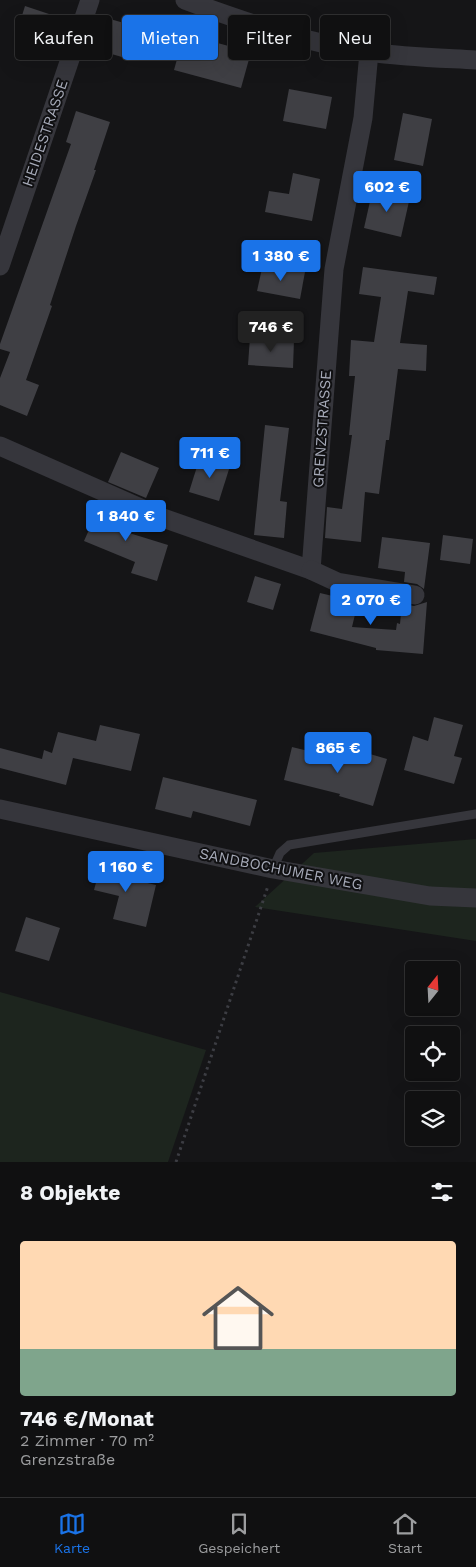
<!DOCTYPE html>
<html lang="de">
<meta charset="utf-8">
<style>
:root{--surface:#101011;--page:#1e1e1f;--text:#f1f3f6;--muted:#9c9d9f;--line:#303031;--accent:#1a73e8}
body{margin:0;font-family:"Work Sans",sans-serif;background:var(--page);color:var(--text);height:100vh;display:flex;flex-direction:column;font-size:19px;white-space:nowrap}
*{box-sizing:border-box;margin:0}
p{font-size:16px;color:var(--muted)}
.icon{flex:none;width:28px;height:28px;fill:none;stroke:currentColor;stroke-width:2;stroke-linecap:round;stroke-linejoin:round}
.map{position:relative;height:1162px;overflow:hidden}
.sheet{display:flex;flex-direction:column;background:var(--surface);flex:1}
.sheet>*{flex:none}
.hud{position:absolute;left:15px;top:15px;width:446px;height:45px;display:flex;gap:10px}
.needle{width:32px;rotate:18deg}
.controls{position:absolute;left:405px;top:961px;display:grid;gap:10px}
.controls a{display:grid;place-items:center;width:55px;height:55px;border-radius:5px;background:var(--surface);box-shadow:0 5px 20px #0002,0 0 0 1px var(--line);font-size:25px}
.price{position:absolute;translate:-50% -42px;padding:0 11px;border-radius:5px;background:var(--accent);color:#fff;font-size:16px;line-height:32px;filter:drop-shadow(0 1px 2px #0008)}
.price::after{content:'';position:absolute;left:50%;top:30px;width:15px;height:11px;margin-left:-8px;background:inherit;clip-path:polygon(0 0,100% 0,50% 100%)}
.price.current{background:#222;color:#fff}
ul{padding:0;list-style:none}
li{display:grid;align-content:center;gap:10px;height:265px;padding:0 20px}
li+li{border-top:1px solid var(--line)}
li span{display:grid;place-items:center;height:155px;border-radius:5px;color:#555}
li>.icon{margin-inline-start:auto}
span .icon{width:90px;height:90px;fill:#fffc;stroke-width:1}
li b{font-size:21px}
h2{display:flex;justify-content:space-between;align-items:center;height:60px;padding:0 20px;font-size:21px}
.tag{padding:0 18px;border-radius:5px;background:var(--surface);box-shadow:0 5px 20px #0002,0 0 0 1px var(--line);font-size:18px;line-height:45px}
.tag.current{background:var(--accent);color:#fff}
.tabs{display:flex;justify-content:space-around;align-items:center;height:70px;border-top:1px solid var(--line);background:var(--surface);font-size:14px;color:var(--muted)}
.tabs a{display:grid;justify-items:center;gap:2px}
.tabs .current{color:var(--accent)}
.map>svg:first-child{display:block}
.green{fill:#1d251e}
.building{fill:#3f3f44}
.lines{fill:none;stroke-linecap:round;stroke-linejoin:round}
.path{stroke:#3c3d43;stroke-width:3;stroke-dasharray:2.5 4;stroke-linecap:butt}
.service{stroke:#36363c;stroke-width:9}
.minor{stroke:#36363c;stroke-width:19}
.labels{text-anchor:middle;dominant-baseline:central;stroke-width:4;stroke-linejoin:round;paint-order:stroke}
.street-label{font-size:15px;fill:#a6aab8;stroke:#101012}
</style>
<div class="map">
<svg width="476" height="1162" viewBox="0 0 476 1162">
<rect width="100%" height="100%" fill="#151517"/>
<g class="green">
<path d="M 476,839 L 476,941 L 255,907 L 314,853 Z"/>
<path d="M 0,992 L 206,1050 L 168,1162 L 0,1162 Z"/>
</g>
<g class="building">
<path d="M 25,6 L 55,16 L 44,50 L 14,41 Z"/>
<path d="M 110,19 L 145,29 L 136,61 L 101,51 Z"/>
<path d="M 184,34 L 251,52 L 241,88 L 174,70 Z"/>
<path d="M 289,89 L 332,97 L 326,129 L 283,121 Z"/>
<path d="M 76,111 L 110,122 L 94,170 L 96,170 L 76,226 L 50,305 L 52,306 L 26,380 L 39,385 L 27,416 L 0,405 L 0,378 L 10,352 L 0,349 L 0,344 L 71,144 L 66,142 Z"/>
<path d="M 403,113 L 432,119 L 423,166 L 394,160 Z"/>
<path d="M 293,173 L 320,179 L 312,221 L 265,212 L 269,191 L 289,194 Z"/>
<path d="M 373,188 L 410,197 L 401,237 L 364,228 Z"/>
<path d="M 263,264 L 305,272 L 300,299 L 257,291 Z"/>
<path d="M 363,267 L 437,277 L 434,295 L 408,291 L 400,343 L 427,345 L 426,371 L 398,369 L 389,440 L 386,440 L 379,494 L 365,492 L 361,542 L 325,538 L 327,507 L 342,509 L 352,435 L 349,435 L 355,376 L 349,376 L 351,340 L 374,342 L 381,297 L 359,294 Z"/>
<path d="M 250,337 L 294,340 L 293,368 L 248,365 Z"/>
<path d="M 265,425 L 289,428 L 280,501 L 287,502 L 284,538 L 254,535 Z"/>
<path d="M 121,452 L 159,468 L 146,498 L 108,482 Z"/>
<path d="M 200,457 L 230,466 L 219,501 L 189,492 Z"/>
<path d="M 101,503 L 133,517 L 126,532 L 168,545 L 157,581 L 131,573 L 135,562 L 84,541 Z"/>
<path d="M 443,535 L 473,539 L 470,564 L 440,560 Z"/>
<path d="M 382,537 L 430,543 L 424,589 L 417,584 L 404,582 L 405,572 L 378,568 Z"/>
<path d="M 255,576 L 281,584 L 273,610 L 247,602 Z"/>
<path d="M 320,593 L 358,602 L 352,627 L 396,630 L 397,623 L 400,624 L 402,604 L 414,606 L 427,602 L 423,654 L 376,650 L 376,648 L 310,631 Z"/>
<path d="M 434,717 L 463,725 L 454,756 L 462,758 L 454,784 L 404,770 L 413,736 L 428,741 Z"/>
<path d="M 100,725 L 140,734 L 131,771 L 73,758 L 66,785 L 0,768 L 0,748 L 42,759 L 44,750 L 52,753 L 58,732 L 96,741 Z"/>
<path d="M 292,747 L 349,761 L 353,749 L 387,759 L 373,806 L 339,796 L 340,794 L 284,780 Z"/>
<path d="M 163,777 L 257,800 L 250,826 L 193,811 L 191,818 L 155,809 Z"/>
<path d="M 102,860 L 129,867 L 126,878 L 156,885 L 146,927 L 113,919 L 119,896 L 94,890 Z"/>
<path d="M 26,917 L 60,928 L 49,961 L 15,951 Z"/>
</g>
<g class="lines">
<path class="path" d="M 176,1162 L 268,886"/>
<path class="service" d="M 273,869 L 280,853 L 289,845 L 476,814"/>
<g class="minor">
<path d="M 185,0 C 245,22 305,43 369,52 C 404,57 441,58 476,60"/>
<path d="M 0,266 L 90,0"/>
<path d="M 0,446 L 163,518 L 311,570 L 334,269 L 363,118 L 369,52"/>
<path d="M 311,570 L 337,582 L 415,595"/>
<path d="M 0,809 L 273,869 L 430,896 L 476,898"/>
</g>
</g>
<g class="labels">
<g class="street-label">
<text transform="translate(45 133) rotate(-71)">HEIDESTRASSE</text>
<text transform="translate(322 429) rotate(-86)">GRENZSTRASSE</text>
<text transform="translate(281 869) rotate(11)">SANDBOCHUMER WEG</text>
</g>
</g>
</svg>
<div class="controls">
<a><svg class="needle" viewBox="-14 -14 28 28"><path d="M0-13l5 13h-10z" fill="#e53935"/><path d="M0 13l5-13h-10z" fill="#9c9d9f"/></svg></a>
<a><svg class="icon" aria-label="locate" viewBox="0 0 24 24"><circle cx="12" cy="12" r="6"/><path d="M12 2v4M12 18v4M2 12h4M18 12h4"/></svg></a>
<a><svg class="icon" aria-label="layers" viewBox="0 0 24 24"><path d="M12 4l9 5-9 5-9-5zM3 14l9 5 9-5"/></svg></a>
</div>
<b class="price" style="left:387px;top:213px">602 €</b>
<b class="price" style="left:281px;top:282px">1 380 €</b>
<b class="price current" style="left:271px;top:353px">746 €</b>
<b class="price" style="left:210px;top:479px">711 €</b>
<b class="price" style="left:126px;top:542px">1 840 €</b>
<b class="price" style="left:371px;top:626px">2 070 €</b>
<b class="price" style="left:338px;top:774px">865 €</b>
<b class="price" style="left:126px;top:893px">1 160 €</b>
<div class="hud">
<a class="tag">Kaufen</a>
<a class="tag current">Mieten</a>
<a class="tag">Filter</a>
<a class="tag">Neu</a>
</div>
</div>
<section class="sheet">
<h2>8 Objekte<svg class="icon" aria-label="filters" viewBox="0 0 24 24"><path d="M4 7h16M4 17h16"/><circle cx="9" cy="7" r="2"/><circle cx="15" cy="17" r="2"/></svg></h2>
<ul>
<li><span style="background:linear-gradient(#ffd9b3 70%,#7fa58c 0)"><svg class="icon" aria-label="home" viewBox="0 0 24 24"><path d="M3 11l9-7 9 7M6 9v11h12V9"/></svg></span><div><b>746 €/Monat</b><p>2 Zimmer · 70 m²</p><p>Grenzstraße</p></div></li>
</ul>
</section>
<nav class="tabs">
<a class="current"><svg class="icon" aria-label="map" viewBox="0 0 24 24"><path d="M3 6l6-2 6 2 6-2v14l-6 2-6-2-6 2zM9 4v14M15 6v14"/></svg>Karte</a>
<a><svg class="icon" aria-label="saved" viewBox="0 0 24 24"><path d="M7 4h10v16l-5-4-5 4z"/></svg>Gespeichert</a>
<a><svg class="icon" aria-label="home" viewBox="0 0 24 24"><path d="M3 11l9-7 9 7M6 9v11h12V9"/></svg>Start</a>
</nav>
